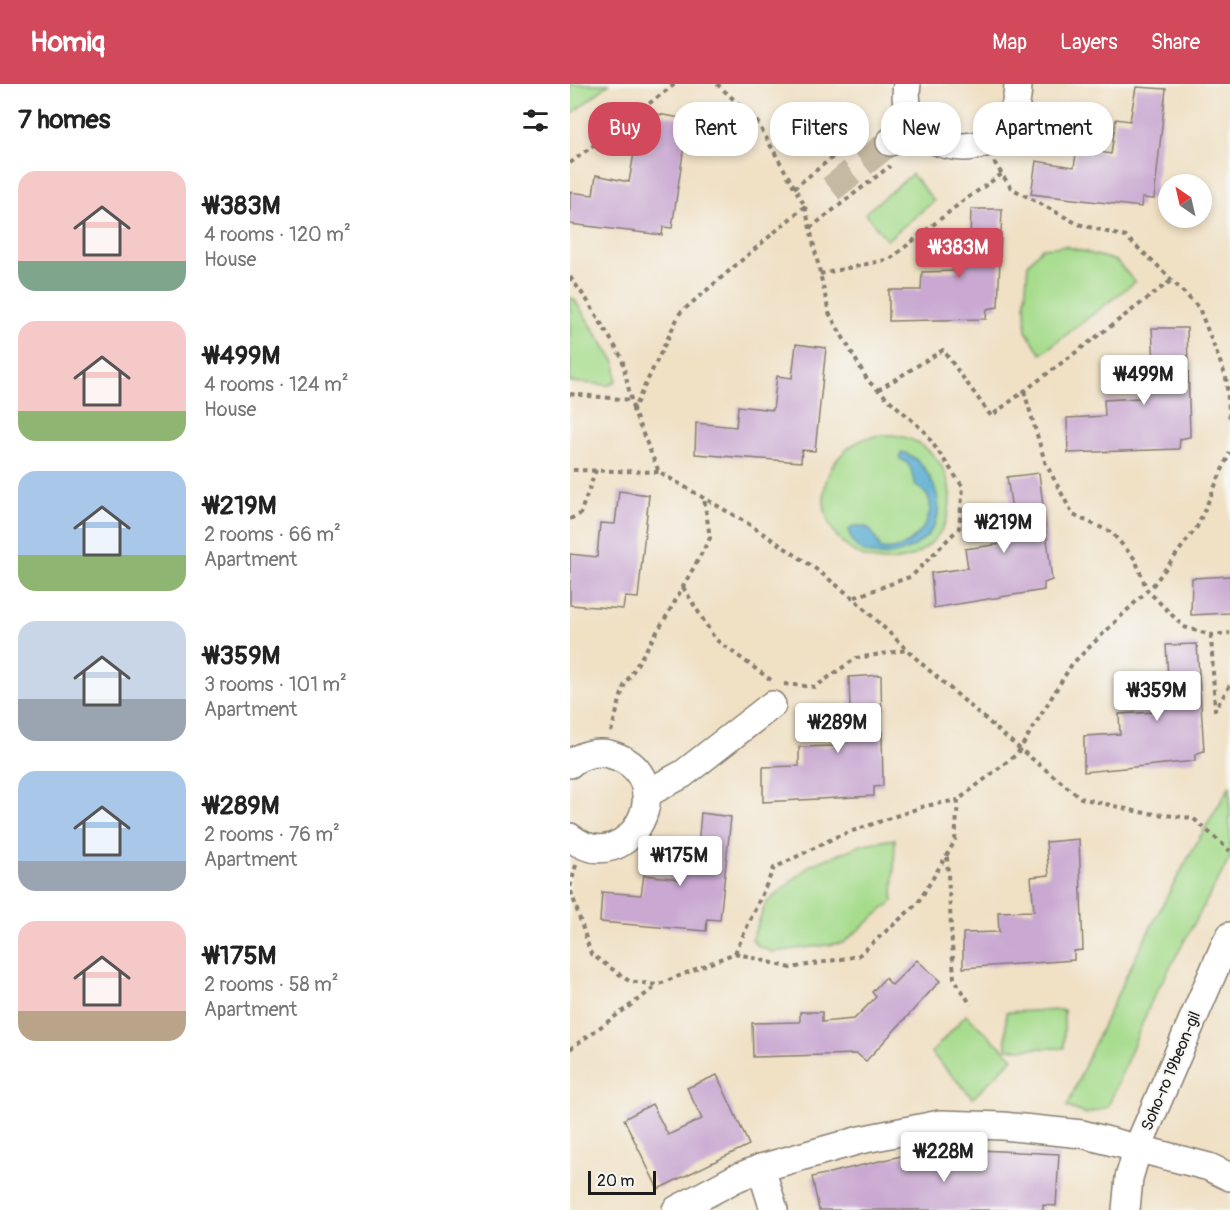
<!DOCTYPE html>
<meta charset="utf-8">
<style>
:root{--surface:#fff;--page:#f2f2f2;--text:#222;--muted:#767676;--accent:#d1495b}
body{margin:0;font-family:Pangolin,sans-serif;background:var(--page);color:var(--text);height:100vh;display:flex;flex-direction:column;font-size:22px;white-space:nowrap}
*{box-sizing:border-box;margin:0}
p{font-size:20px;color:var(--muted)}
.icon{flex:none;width:33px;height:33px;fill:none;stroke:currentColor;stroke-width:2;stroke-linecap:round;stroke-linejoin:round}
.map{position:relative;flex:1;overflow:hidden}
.drawer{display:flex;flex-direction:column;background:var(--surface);width:570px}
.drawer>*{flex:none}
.top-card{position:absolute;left:18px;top:18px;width:552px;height:54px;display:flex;gap:12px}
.needle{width:39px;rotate:326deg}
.fabs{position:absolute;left:588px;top:90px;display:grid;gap:12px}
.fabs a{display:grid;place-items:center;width:54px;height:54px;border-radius:50%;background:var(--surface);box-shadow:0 3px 9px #0003;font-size:30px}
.scale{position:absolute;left:18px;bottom:15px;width:68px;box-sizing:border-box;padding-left:6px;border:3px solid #1c1c1c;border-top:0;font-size:16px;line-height:21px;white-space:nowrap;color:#1c1c1c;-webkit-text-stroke:4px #f6f6f2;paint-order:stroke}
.price{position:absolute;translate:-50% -51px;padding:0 14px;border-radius:6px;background:#fff;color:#222;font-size:20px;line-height:39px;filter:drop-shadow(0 2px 3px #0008)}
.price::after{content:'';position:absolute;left:50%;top:36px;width:18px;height:14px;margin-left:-9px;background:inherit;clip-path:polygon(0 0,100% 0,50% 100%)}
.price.current{background:var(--accent);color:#fff}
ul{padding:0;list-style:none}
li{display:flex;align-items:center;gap:18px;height:150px;padding:0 18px}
li span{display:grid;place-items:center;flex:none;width:168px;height:120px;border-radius:18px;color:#555}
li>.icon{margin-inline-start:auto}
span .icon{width:72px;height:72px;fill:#fffc;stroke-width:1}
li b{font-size:26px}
h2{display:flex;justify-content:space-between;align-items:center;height:72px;padding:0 18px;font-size:26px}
.pill{padding:0 21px;border-radius:24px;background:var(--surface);box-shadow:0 3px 9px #0003;font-size:21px;line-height:54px}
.pill.current{background:var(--accent);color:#fff}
header{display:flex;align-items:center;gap:36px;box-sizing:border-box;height:84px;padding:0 30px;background:var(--accent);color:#fff}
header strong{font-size:28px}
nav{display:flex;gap:33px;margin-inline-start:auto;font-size:21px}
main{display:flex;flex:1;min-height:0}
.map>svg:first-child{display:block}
.green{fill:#a6dc8c;stroke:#617c54;stroke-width:1.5}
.water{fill:#53aad0;stroke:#386376;stroke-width:1.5}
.building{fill:#c9a8d1}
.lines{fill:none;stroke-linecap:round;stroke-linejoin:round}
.minor-tunnel{stroke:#c6b9a2;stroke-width:27;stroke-dasharray:27 14;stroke-linecap:butt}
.minor-casing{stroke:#867e70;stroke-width:30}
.path{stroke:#867e70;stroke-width:4;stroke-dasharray:4.5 4.5;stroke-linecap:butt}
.minor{stroke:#fff;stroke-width:27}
.labels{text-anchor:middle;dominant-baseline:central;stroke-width:4.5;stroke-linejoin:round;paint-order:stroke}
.street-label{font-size:16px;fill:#1c1c1c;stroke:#f6f6f2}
</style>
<header>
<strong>Homiq</strong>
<nav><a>Map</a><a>Layers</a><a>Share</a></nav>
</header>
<main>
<section class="drawer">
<h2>7 homes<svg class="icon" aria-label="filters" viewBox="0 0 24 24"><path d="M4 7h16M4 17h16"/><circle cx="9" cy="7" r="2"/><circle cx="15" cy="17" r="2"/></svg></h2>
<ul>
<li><span style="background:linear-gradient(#f6c9c9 75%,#7fa58c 0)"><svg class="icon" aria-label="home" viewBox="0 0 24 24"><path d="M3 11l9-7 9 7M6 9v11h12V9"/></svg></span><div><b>₩383M</b><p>4 rooms · 120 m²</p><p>House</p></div></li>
<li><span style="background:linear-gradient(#f6c9c9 75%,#8fb573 0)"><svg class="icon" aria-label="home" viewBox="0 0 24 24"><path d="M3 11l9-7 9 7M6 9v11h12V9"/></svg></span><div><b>₩499M</b><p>4 rooms · 124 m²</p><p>House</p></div></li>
<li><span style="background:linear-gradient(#a9c7e8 70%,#8fb573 0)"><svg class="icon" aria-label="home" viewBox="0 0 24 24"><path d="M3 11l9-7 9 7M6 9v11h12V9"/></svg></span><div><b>₩219M</b><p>2 rooms · 66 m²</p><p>Apartment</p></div></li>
<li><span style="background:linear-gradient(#c9d6e8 65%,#9aa5b1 0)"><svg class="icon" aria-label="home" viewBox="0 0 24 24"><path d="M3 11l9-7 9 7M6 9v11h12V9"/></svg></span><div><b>₩359M</b><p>3 rooms · 101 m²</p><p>Apartment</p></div></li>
<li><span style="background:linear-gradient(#a9c7e8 75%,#9aa5b1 0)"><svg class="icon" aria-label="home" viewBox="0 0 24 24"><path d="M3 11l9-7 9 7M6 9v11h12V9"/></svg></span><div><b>₩289M</b><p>2 rooms · 76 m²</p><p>Apartment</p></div></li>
<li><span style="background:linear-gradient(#f6c9c9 75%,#b9a48a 0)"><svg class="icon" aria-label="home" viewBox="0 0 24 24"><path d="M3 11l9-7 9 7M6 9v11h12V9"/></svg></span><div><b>₩175M</b><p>2 rooms · 58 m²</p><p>Apartment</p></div></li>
</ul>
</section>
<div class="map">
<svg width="660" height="1126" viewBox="0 0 660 1126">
<rect width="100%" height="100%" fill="#f6f6f2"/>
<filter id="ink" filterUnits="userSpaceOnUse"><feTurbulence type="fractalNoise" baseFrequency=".0167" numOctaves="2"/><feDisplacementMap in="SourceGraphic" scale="12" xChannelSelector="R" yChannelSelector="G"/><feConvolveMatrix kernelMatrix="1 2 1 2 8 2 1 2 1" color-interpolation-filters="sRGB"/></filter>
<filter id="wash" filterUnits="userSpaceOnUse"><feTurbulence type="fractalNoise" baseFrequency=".008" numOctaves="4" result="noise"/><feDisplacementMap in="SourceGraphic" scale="24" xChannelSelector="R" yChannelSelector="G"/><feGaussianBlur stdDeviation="1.35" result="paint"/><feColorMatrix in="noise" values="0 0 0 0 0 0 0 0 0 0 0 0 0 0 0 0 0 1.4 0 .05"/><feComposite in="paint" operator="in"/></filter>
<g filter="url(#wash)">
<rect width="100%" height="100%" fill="#f0e0c4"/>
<g class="green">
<path d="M 0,0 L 39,0 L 0,31 Z"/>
<path d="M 342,90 L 364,117 L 317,156 L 295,129 Z"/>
<path d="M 495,162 L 546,177 L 565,198 L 471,270 L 456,247 L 455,215 L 458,180 L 472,164 Z"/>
<path d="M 0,214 L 4,215 L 46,280 L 46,297 L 39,301 L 0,298 Z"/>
<circle cx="317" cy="414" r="63"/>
<path d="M 660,702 L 660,774 L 581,918 L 538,1023 L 516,1030 L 497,1023 C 543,912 598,805 660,702 Z"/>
<path d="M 325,755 L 323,817 L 273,859 L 202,868 L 188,862 L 182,855 L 196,819 L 241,781 L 294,760 Z"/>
<path d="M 494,926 L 494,964 L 436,965 L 436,928 Z"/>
<path d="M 396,931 L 443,974 L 403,1014 L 361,969 Z"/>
</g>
<path class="water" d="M 332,368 C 348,373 357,386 363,400 C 394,467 284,496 279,446 L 283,442 C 305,441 301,449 311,465 C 334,470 363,443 360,419 C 359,410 352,407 346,401 C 342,396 343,389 340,383 C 338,379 333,376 329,374 Z"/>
<g id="blocks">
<g class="building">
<path d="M 566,3 L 596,5 L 584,115 L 572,114 L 571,123 L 461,110 L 466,77 L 504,83 L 507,64 L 541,70 L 546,35 L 560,37 Z"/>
<path d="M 87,30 L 118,35 L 102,144 L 93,143 L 92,151 L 0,140 L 0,108 L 23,111 L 26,91 L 59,98 L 65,63 L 81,65 Z"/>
<path d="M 401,125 L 432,125 L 428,223 L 417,225 L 416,235 L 319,237 L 319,206 L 351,206 L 352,188 L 386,187 L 386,156 L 400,155 Z"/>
<path d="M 582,244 L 617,244 L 620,353 L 610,355 L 609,365 L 498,369 L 497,334 L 535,332 L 534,316 L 570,314 L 569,281 L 584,280 Z"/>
<path d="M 226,260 L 256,264 L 245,367 L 232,366 L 231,378 L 125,370 L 126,339 L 166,343 L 168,322 L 203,326 L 207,292 L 222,294 Z"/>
<path d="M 469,389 L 482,496 L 474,499 L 474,506 L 364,524 L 361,489 L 398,484 L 395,465 L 431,460 L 424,428 L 442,426 L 437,393 Z"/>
<path d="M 49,407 L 79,411 L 68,514 L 55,513 L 53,525 L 0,521 L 0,470 L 27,473 L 30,439 L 45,440 Z"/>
<path d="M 660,492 L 660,529 L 621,531 L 622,494 Z"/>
<path d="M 627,560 L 634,667 L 625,670 L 625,677 L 514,688 L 514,652 L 550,650 L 549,630 L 585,628 L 581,596 L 598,594 L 596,561 Z"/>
<path d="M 311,591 L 313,702 L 304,703 L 304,712 L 193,718 L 193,683 L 229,682 L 229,663 L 266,662 L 263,628 L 280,627 L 279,593 Z"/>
<path d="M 131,729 L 161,733 L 150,836 L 137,835 L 136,847 L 30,838 L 32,808 L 71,811 L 74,791 L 109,795 L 112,761 L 128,763 Z"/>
<path d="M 509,755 L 513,866 L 504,867 L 504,876 L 393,884 L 393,849 L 429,848 L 428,828 L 464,827 L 461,793 L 479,791 L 476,758 Z"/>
<path d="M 347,876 L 370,897 L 296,977 L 287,970 L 183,973 L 182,939 L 230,938 L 230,928 L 252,928 L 252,938 L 284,935 L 306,913 L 302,908 L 315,894 L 322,901 Z"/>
<path d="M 147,991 L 179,1061 L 88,1105 L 54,1035 L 82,1020 L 98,1051 L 132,1035 L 117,1004 Z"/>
<path d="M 410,1063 L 410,1066 L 489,1070 L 486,1122 L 473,1121 L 473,1126 L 249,1126 L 242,1093 L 331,1072 Z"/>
</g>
</g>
</g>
<g filter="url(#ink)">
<use href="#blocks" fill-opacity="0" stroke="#867e70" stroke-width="1.5"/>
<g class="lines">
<path class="minor-tunnel" d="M 261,105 L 320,58"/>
<defs>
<g id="minor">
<path d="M 337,0 C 325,73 447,94 448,0"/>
<path d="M 320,58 L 345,38"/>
<path d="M 0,680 C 10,671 26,667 39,670 C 116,691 59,800 0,753"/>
<path d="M 76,710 L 113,690 L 202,621"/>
<path d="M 191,1084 L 204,1126"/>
<path d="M 106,1126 L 166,1094 L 191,1084 L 290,1056 L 370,1040 L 433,1042 L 512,1050 L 639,1083 L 660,1093"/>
<path d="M 556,1126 L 559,1094 L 568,1063 L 654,863 L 660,852"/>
</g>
</defs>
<use href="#minor" class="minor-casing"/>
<g class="path">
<path d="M 147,0 L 186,36 L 235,122 L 259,229 L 298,297 L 354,347 L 393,403 L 389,444 L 342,492 L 283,514"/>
<path d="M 424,78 L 441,104 L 508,140 L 556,153 L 586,180 L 629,224 L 656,293 L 660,337"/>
<path d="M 0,79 L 105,0"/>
<path d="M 224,104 L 299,44"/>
<path d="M 235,122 L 110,229 L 63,326 L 89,388 L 177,439 L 242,482 L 283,514 L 352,580 L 450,665 L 511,714 L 569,728 L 623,734 L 660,767"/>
<path d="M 240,144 L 320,82"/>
<path d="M 250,190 L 320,175 L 393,117 L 432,90"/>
<path d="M 0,193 L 17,216 L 52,274 L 63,325"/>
<path d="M 308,306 L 373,266 L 421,332 L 602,196"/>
<path d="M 454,307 L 475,378 L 503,431 L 541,448 L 565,475 L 577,506 L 614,543 L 641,551 L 660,549"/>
<path d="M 0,310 L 61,316"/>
<path d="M 3,386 L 89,388"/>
<path d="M 0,435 L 10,430 L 26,386"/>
<path d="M 113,503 L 145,555 L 201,596"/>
<path d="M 641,551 L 645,626 L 660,601"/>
<path d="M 214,600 L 245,603 L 286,574 L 337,566"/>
<path d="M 41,648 L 54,602 L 99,528 L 140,454 L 134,414"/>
<path d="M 377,773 L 384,894 L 401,921"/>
<path d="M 6,781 L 0,804 L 21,870 L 59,897 L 87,901 L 165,869 L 221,884 L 288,872 L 348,819 L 385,757 L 388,716 L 447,670 L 502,580 L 584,500 L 627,443 L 660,368"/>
<path d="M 165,869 L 204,784 L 268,752 L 355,722 L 388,716"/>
<path d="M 0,965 L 87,902"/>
</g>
<use href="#minor" class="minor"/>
</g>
</g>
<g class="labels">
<g class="street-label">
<text transform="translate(601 987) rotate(-67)">Soho-ro 19beon-gil</text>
</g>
</g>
</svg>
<div class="fabs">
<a><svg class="needle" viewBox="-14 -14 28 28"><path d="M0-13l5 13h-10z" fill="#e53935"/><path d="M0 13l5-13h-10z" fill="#767676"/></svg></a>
</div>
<div class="scale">20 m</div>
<b class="price current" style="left:389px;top:195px">₩383M</b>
<b class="price" style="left:574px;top:322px">₩499M</b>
<b class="price" style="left:434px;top:470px">₩219M</b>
<b class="price" style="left:587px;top:638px">₩359M</b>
<b class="price" style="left:268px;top:670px">₩289M</b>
<b class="price" style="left:110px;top:803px">₩175M</b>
<b class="price" style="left:374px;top:1099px">₩228M</b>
<div class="top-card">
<a class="pill current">Buy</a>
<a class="pill">Rent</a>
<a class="pill">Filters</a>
<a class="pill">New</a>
<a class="pill">Apartment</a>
</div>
</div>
</main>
